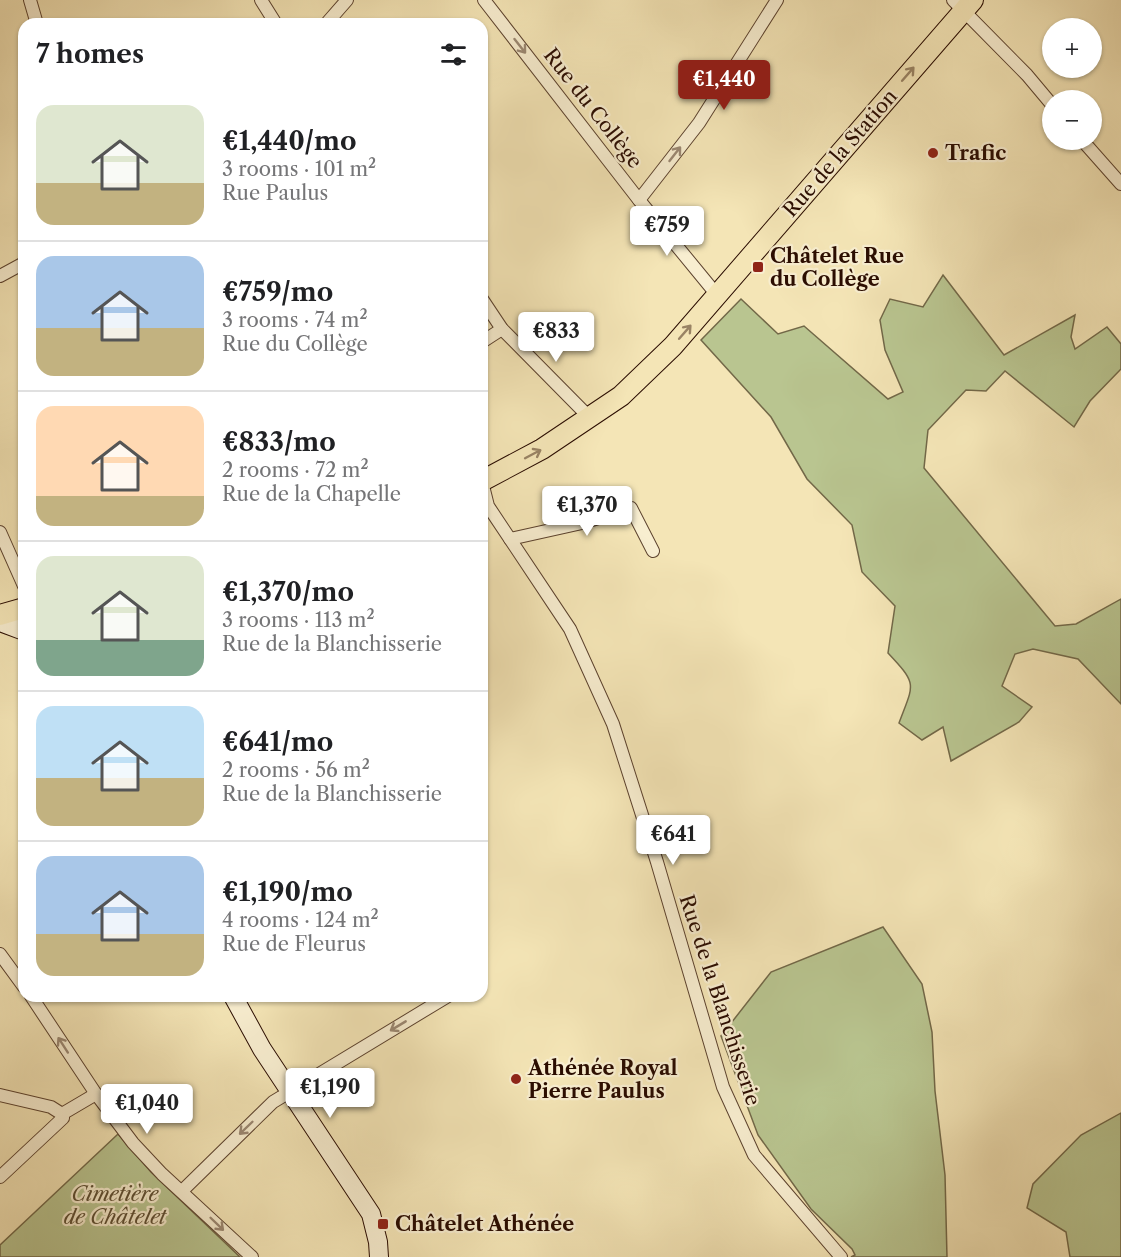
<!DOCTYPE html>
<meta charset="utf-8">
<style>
:root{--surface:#fff;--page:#f6f6f6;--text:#202124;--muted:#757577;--line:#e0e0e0;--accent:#8f2418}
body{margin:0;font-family:"Libre Caslon Text",serif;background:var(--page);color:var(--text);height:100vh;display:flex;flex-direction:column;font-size:22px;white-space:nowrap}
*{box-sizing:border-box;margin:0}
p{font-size:20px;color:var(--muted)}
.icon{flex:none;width:33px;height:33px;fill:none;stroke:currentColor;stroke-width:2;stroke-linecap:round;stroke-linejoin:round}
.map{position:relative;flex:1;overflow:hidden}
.details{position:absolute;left:18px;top:18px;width:470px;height:984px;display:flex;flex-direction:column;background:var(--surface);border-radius:18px;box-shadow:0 2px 4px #0004}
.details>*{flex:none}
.fabs{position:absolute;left:1042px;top:18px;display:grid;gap:12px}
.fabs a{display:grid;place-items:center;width:60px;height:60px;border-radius:50%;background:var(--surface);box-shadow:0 2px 4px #0004;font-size:30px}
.price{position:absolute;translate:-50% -51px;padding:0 14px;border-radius:6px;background:#fff;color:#222;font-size:20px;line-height:39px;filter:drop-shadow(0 2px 3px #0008)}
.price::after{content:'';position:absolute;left:50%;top:36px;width:18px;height:14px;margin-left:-9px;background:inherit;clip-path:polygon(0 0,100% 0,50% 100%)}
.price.active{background:var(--accent);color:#fff}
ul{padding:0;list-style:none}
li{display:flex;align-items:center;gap:18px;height:150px;padding:0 18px}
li+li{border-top:2px solid var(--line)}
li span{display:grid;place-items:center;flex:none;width:168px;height:120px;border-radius:18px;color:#555}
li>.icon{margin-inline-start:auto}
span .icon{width:72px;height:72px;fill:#fffc;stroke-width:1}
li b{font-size:26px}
h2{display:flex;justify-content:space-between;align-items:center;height:72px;padding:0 18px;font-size:26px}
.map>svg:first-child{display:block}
.green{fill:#b9c590;stroke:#726848;stroke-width:1.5}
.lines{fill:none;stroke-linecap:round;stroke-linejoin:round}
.minor-casing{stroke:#5c422e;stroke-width:14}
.secondary-casing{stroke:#2a0c00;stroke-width:20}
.primary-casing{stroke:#2a0c00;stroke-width:22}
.minor{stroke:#f8eed0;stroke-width:12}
.secondary{stroke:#f8eed0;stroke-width:18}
.primary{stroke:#f4e5b6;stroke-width:20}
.oneway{stroke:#9b8872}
.oneway2{stroke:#998364}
.poi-dot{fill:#8f2418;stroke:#f8eed0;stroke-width:2}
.labels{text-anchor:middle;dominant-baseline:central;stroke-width:4.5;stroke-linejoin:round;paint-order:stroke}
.street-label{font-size:20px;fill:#2a0c00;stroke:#f8eed0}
.poi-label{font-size:20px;font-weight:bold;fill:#2a0c00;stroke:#f8eed0;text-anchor:start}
.park-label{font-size:20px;font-style:italic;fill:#5c4d32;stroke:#f8eed0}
</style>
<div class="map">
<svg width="1121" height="1257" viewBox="0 0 1121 1257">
<rect width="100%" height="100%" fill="#f4e5b6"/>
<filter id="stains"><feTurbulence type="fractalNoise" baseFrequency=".00333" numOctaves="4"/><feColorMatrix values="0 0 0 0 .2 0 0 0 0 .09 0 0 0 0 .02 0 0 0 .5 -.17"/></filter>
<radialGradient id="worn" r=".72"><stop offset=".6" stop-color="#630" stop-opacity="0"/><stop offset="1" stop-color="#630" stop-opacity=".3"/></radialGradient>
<g class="green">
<path d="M 943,275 L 1004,355 L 1075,315 L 1071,337 L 1075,349 L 1107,327 L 1121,344 L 1121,369 L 1090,401 L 1074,427 L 1005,371 L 986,391 L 966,390 L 928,430 L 924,468 L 1055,626 L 1076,624 L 1121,599 L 1121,704 L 1078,659 L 1033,649 L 1015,654 L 1002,686 L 1032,707 L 1019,722 L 951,761 L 943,727 L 922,740 L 899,723 C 914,683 918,685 888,653 L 895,606 L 862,572 L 852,525 L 807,479 L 771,417 L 701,340 L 741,299 L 778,334 L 804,326 L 888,399 L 903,392 L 885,350 L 880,320 L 890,299 L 923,307 Z"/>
<path d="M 883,927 L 922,984 L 932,1032 L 935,1091 L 945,1175 L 947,1257 L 851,1257 L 855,1255 L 852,1249 L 811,1209 L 758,1135 L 721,1036 L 771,972 Z"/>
<path d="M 1121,1113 L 1121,1257 L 1070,1257 L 1066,1232 L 1027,1208 L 1033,1184 L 1081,1135 Z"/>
<path d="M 118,1134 L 151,1172 L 240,1257 L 0,1257 L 0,1245 Z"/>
</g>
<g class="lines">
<defs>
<g id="minor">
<path d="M 30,0 L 37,24"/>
<path d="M 261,0 L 276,24"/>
<path d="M 484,0 L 639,200 L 717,295"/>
<path d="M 953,0 L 1027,75 L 1053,106"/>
<path d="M 326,24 L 347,0"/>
<path d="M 1082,140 L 1121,184"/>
<path d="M 639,200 L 699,123 L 777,0"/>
<path d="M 0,276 L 24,263"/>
<path d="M 482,299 L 502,329 L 590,418"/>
<path d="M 482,342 L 502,329"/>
<path d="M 482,482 L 488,506 L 570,629 L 613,724 L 657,862 L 723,1087 L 754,1155 L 841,1257"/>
<path d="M 0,532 L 24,586"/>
<path d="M 510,539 L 582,523 L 631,508 L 653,551"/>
<path d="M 0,954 L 24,987"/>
<path d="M 31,996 L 96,1094 L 133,1143 L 162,1174 L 252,1257"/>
<path d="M 0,1095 L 51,1107 L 62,1114"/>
<path d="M 0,1177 L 63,1118 L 62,1114 L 96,1094"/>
<path d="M 182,1191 L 273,1102 L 448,996"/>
</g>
<g id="secondary">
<path d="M 0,622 L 24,631"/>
<path d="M 233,996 L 262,1049 L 371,1214 L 378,1242 L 379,1257"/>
</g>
<g id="primary">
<path d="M 482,481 L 542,449 L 621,396 L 673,346 L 973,0"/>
<path d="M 0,615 L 24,608"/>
</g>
</defs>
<use href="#minor" class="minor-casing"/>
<use href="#secondary" class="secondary-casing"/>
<use href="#primary" class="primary-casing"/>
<use href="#minor" class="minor"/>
<use href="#secondary" class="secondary"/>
<use href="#primary" class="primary"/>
</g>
<defs><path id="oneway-shaft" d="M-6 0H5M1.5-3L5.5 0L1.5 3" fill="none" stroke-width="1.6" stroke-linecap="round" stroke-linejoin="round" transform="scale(1.5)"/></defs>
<g class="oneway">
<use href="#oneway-shaft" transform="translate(520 46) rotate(52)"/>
<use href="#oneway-shaft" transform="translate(675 154) rotate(-52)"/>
<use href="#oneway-shaft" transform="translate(398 1026) rotate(149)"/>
<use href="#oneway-shaft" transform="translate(63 1045) rotate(-123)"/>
<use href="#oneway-shaft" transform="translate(246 1128) rotate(136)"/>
<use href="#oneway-shaft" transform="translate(217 1224) rotate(44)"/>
</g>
<g class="oneway2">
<use href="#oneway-shaft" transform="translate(908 74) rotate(-49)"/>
<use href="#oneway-shaft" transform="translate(685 332) rotate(-49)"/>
<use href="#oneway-shaft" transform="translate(533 454) rotate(-28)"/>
</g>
<g class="poi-dot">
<circle cx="933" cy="153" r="6"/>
<rect x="752" y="261" width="12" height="12" rx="3"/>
<circle cx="516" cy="1079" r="6"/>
<rect x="377" y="1218" width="12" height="12" rx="3"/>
</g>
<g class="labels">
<g class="street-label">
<text transform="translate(593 108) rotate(52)">Rue du Collège</text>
<text transform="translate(840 153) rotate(-49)">Rue de la Station</text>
<text transform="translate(720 1000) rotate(72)">Rue de la Blanchisserie</text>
</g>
<g class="poi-label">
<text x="945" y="153">Trafic</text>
<text x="770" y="256">Châtelet Rue<tspan x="770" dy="23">du Collège</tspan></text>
<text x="528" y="1068">Athénée Royal<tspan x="528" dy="23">Pierre Paulus</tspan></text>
<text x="395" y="1224">Châtelet Athénée</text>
</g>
<g class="park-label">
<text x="115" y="1194">Cimetière<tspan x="115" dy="23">de Châtelet</tspan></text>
</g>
</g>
<rect width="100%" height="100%" filter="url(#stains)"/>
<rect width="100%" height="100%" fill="url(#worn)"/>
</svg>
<div class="fabs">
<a>+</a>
<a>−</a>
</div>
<b class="price active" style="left:724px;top:111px">€1,440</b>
<b class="price" style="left:667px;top:257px">€759</b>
<b class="price" style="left:556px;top:363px">€833</b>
<b class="price" style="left:587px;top:537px">€1,370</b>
<b class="price" style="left:673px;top:866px">€641</b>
<b class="price" style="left:330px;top:1119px">€1,190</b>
<b class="price" style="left:147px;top:1135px">€1,040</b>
<section class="details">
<h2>7 homes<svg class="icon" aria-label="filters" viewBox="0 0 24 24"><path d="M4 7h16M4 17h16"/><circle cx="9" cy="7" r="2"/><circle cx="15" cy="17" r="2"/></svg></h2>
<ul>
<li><span style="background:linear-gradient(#dfe7d0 65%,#c2b280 0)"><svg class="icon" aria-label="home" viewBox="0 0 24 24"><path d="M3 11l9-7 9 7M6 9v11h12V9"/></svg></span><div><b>€1,440/mo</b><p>3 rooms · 101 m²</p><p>Rue Paulus</p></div></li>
<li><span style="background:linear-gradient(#a9c7e8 60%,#c2b280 0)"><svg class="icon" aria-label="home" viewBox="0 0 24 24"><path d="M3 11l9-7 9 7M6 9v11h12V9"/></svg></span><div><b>€759/mo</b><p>3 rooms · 74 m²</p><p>Rue du Collège</p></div></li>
<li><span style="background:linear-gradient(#ffd9b3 75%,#c2b280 0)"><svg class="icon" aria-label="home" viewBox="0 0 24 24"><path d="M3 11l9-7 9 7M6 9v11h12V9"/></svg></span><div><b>€833/mo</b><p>2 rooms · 72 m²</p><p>Rue de la Chapelle</p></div></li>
<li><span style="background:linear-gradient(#dfe7d0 70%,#7fa58c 0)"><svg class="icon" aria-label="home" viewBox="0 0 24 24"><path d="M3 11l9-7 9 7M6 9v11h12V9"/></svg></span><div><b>€1,370/mo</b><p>3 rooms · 113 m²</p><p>Rue de la Blanchisserie</p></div></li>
<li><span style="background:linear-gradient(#bfe0f5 60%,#c2b280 0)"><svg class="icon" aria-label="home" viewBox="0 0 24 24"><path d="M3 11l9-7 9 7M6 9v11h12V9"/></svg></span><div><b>€641/mo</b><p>2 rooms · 56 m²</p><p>Rue de la Blanchisserie</p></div></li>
<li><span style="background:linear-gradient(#a9c7e8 65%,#c2b280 0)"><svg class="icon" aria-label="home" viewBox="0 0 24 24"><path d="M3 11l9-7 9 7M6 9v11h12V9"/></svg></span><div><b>€1,190/mo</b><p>4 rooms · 124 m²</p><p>Rue de Fleurus</p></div></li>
</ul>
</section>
</div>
